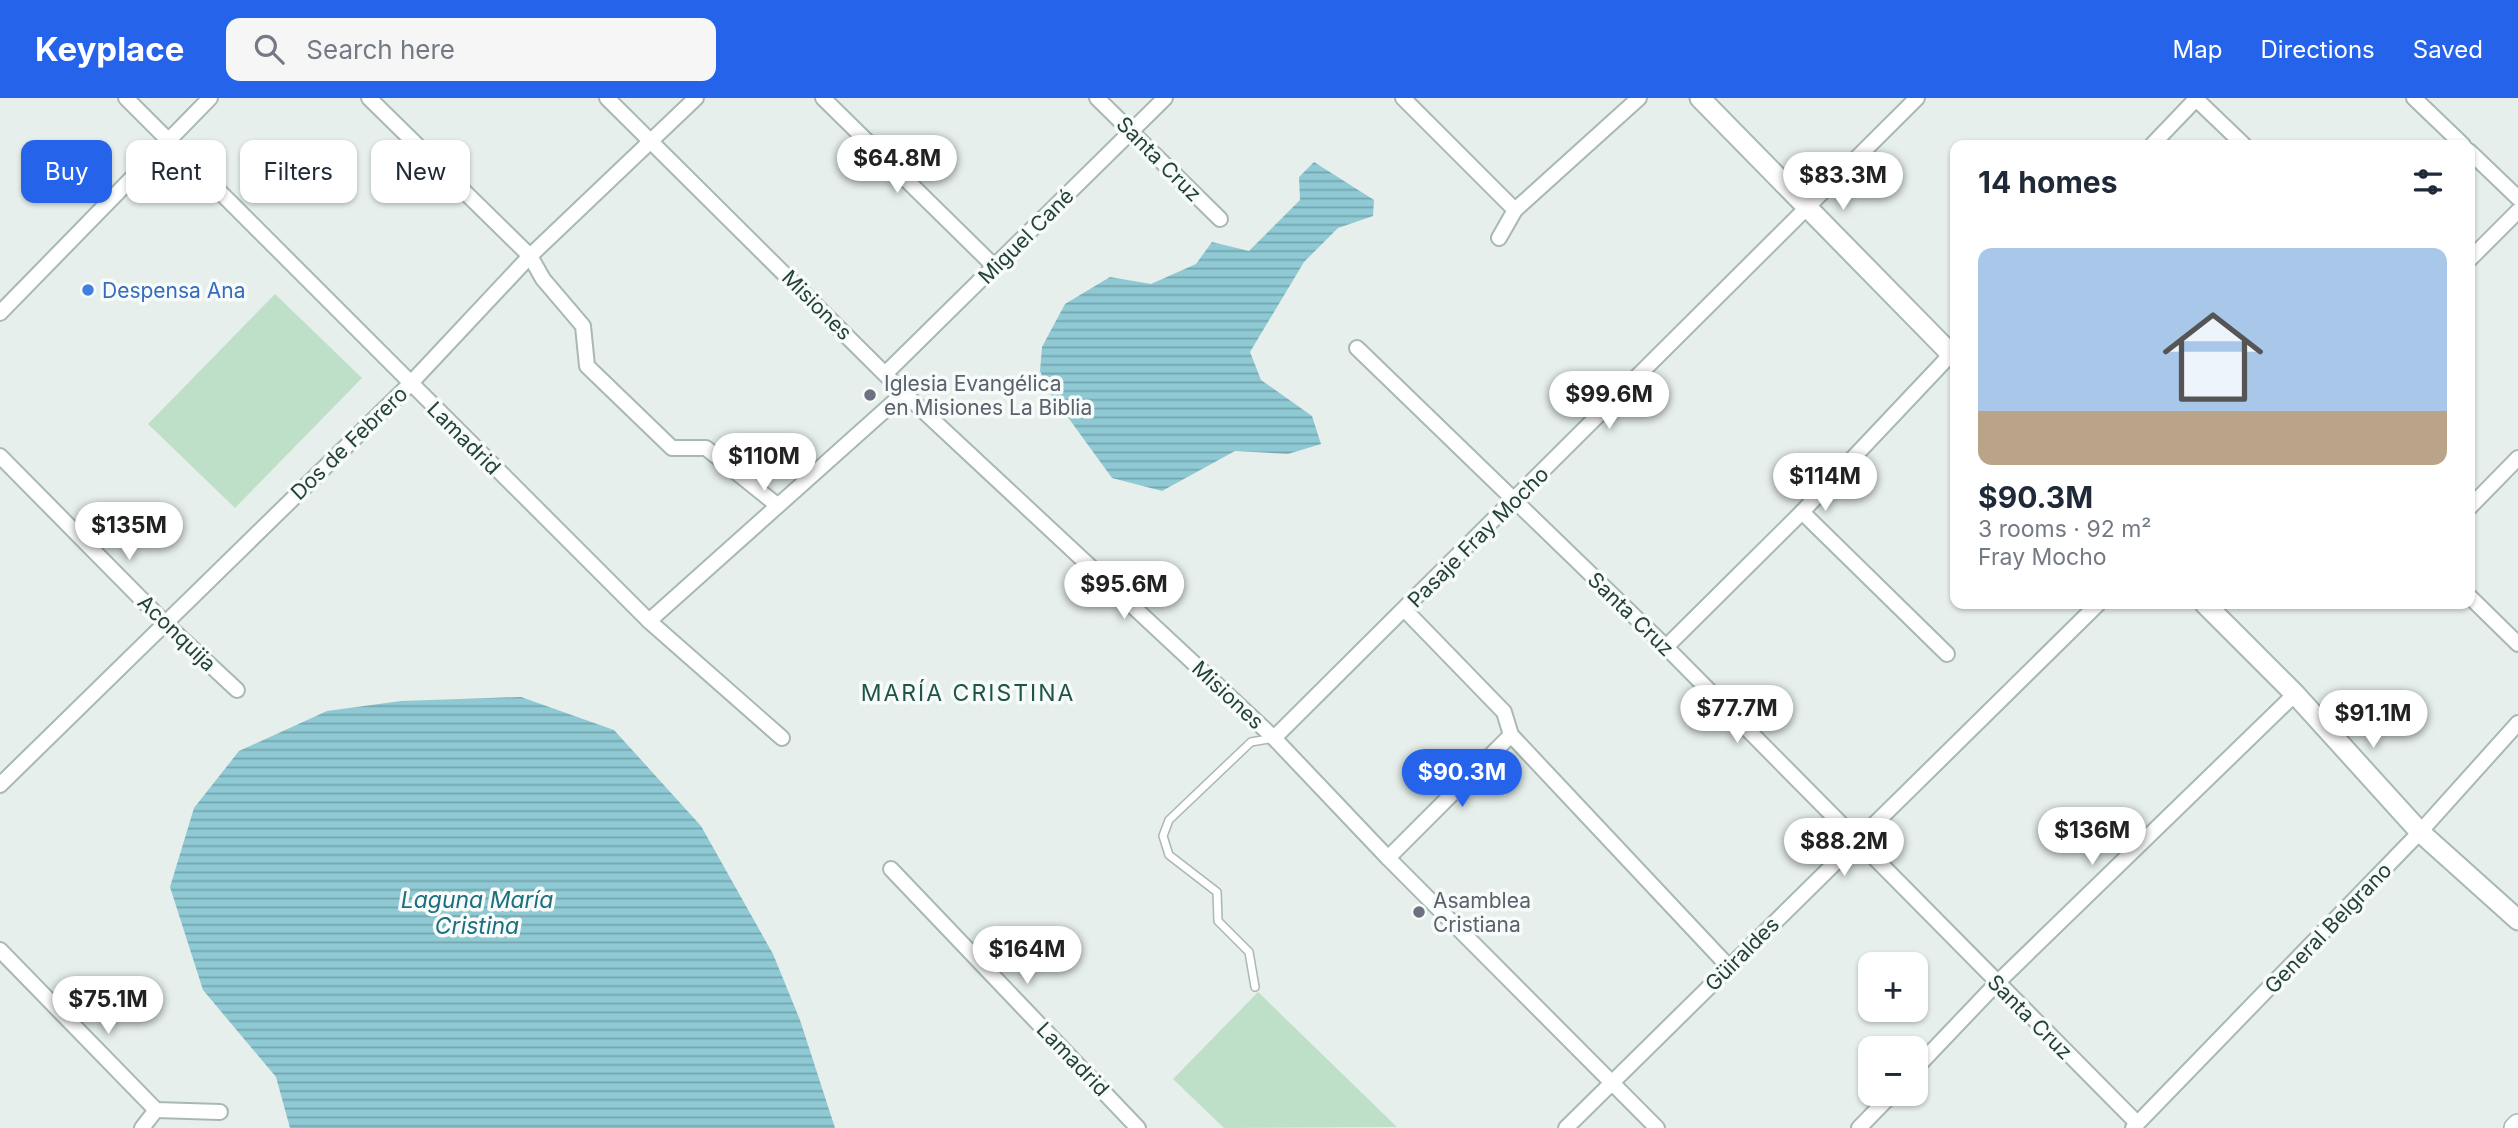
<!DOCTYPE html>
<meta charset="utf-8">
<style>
:root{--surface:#fff;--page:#f6f6f7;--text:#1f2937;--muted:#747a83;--accent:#2563eb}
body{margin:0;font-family:Inter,sans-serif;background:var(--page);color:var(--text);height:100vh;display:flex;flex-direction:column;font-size:26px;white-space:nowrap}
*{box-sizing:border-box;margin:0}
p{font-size:23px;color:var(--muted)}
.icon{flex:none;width:38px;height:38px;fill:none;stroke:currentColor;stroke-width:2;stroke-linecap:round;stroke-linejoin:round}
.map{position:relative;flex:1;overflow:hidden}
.sheet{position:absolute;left:1950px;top:42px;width:525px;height:469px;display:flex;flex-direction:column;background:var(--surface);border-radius:14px;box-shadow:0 2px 5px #0004}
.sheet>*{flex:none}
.banner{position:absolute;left:21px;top:42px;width:665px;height:63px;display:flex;gap:14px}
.buttons{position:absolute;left:1858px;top:854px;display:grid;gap:14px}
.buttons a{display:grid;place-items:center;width:70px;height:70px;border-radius:14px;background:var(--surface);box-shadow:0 2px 5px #0004;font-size:35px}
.price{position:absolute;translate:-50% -60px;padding:0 16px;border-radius:24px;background:#fff;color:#222;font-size:23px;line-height:46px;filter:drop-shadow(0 2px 4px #0008)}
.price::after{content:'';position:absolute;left:50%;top:42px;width:21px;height:16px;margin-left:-10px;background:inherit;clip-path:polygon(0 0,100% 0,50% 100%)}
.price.active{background:var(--accent);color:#fff}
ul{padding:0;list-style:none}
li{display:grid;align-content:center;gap:14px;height:371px;padding:0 28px}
li span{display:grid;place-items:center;height:217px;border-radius:14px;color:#555}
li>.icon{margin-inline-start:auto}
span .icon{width:126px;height:126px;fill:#fffc;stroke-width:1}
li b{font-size:30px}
h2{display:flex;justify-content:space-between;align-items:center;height:84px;padding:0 28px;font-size:30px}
.pill{padding:0 24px;border-radius:14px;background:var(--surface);box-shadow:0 2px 5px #0004;font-size:24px;line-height:63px}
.pill.active{background:var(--accent);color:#fff}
header{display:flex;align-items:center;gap:42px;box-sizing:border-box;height:98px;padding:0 35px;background:var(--accent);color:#fff}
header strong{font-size:33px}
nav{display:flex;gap:38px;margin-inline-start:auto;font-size:24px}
.search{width:490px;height:63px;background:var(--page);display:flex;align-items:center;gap:18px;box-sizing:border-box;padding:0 24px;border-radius:14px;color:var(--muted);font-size:26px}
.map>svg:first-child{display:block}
.park{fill:#bfe0c8}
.water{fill:url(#water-rules)}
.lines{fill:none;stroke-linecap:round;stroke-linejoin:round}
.service-casing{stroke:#a8b8b2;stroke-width:10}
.minor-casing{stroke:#a8b8b2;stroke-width:18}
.tertiary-casing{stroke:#a8b8b2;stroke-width:23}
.secondary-casing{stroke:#a4bbb3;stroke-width:24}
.service{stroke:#fff;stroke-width:7}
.minor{stroke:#fff;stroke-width:14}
.tertiary{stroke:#fff;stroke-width:19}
.secondary{stroke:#fff;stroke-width:21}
.shop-dot{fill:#3f7fe0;stroke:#f7fbf9;stroke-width:2.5}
.worship-dot{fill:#6b7280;stroke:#f7fbf9;stroke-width:2.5}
.labels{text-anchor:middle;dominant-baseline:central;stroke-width:7;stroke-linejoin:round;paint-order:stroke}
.street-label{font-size:21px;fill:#24423a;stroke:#f7fbf9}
.shop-label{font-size:21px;fill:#366cbe;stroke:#f7fbf9;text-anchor:start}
.worship-label{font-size:21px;fill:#5b616d;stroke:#f7fbf9;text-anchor:start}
.neighbourhood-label{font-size:23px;letter-spacing:2px;fill:#1f5548;stroke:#f7fbf9}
.water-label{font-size:23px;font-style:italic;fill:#1c6f80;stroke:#f7fbf9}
</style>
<header>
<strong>Keyplace</strong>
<div class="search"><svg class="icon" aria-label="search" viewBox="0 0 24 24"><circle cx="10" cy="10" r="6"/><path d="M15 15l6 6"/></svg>Search here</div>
<nav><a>Map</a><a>Directions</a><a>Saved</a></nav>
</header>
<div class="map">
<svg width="2518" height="1030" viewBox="0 0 2518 1030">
<defs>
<pattern id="water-rules" width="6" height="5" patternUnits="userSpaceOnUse" patternTransform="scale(1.75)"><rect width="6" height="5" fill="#8ec9d4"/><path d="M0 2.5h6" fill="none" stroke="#74a5ad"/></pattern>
</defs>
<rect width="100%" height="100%" fill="#e6efeb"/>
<g class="park">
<path d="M 275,196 L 362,280 L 235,410 L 148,326 Z"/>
<path d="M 1258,894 L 1397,1029 L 1224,1030 L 1173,981 Z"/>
</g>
<g class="water">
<path d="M 1314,64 L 1374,102 L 1373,118 L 1338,130 L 1304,164 L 1250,254 L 1261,282 L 1312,318 L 1321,346 L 1288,356 L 1235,353 L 1162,393 L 1112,380 L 1051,296 L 1040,273 L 1042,249 L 1065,206 L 1110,179 L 1151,186 L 1196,166 L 1212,144 L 1249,153 L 1300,102 L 1299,79 Z"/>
<path d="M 521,599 L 614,632 L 701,728 L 773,856 L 800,922 L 835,1030 L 290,1030 L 276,979 L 203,892 L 170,789 L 194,710 L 239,653 L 327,613 L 401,603 Z"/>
</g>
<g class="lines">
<defs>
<path id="service" d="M 1255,889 L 1249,854 L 1218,823 L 1217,794 L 1169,757 L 1163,738 L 1169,722 L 1251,644 L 1274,640"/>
<g id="minor">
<path d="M 126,0 L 649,523 L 782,640"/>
<path d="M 369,0 L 530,158 L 543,181 L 583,228 L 587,268 L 672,350 L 706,350 L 777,407"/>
<path d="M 607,0 L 904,295 L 1274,640 L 1388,760 L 1657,1030"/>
<path d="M 823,0 L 995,169"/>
<path d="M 1097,0 L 1220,121"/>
<path d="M 1403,0 L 1515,112"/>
<path d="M 2414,0 L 2463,47"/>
<path d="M 2196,1 L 2244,47"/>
<path d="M 2152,47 L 2197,0"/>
<path d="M 2469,53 L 2518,100"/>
<path d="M 1499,140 L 1515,112 L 1639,0"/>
<path d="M 2469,162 L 2518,113"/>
<path d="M 0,215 L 210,0"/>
<path d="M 1357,250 L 1666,549 L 2137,1025"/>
<path d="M 886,275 L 1165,0"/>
<path d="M 0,358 L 164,524 L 237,592"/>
<path d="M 2469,410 L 2518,360"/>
<path d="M 1802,414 L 1947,556"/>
<path d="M 2469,498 L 2518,546"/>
<path d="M 1405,512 L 1504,614 L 1511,637 L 1729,869"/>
<path d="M 649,523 L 904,295"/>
<path d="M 1666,549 L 1802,414 L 1955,252"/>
<path d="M 1274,640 L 1917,0"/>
<path d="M 0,687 L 410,286 L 530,158 L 696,0"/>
<path d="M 1388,760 L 1511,637"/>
<path d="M 891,771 L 1138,1030"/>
<path d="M 0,852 L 156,1012 L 220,1014"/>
<path d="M 1916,970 L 1996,886 L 2295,596"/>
<path d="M 142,1030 L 156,1012"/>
<path d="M 1566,1030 L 2098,506"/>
<path d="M 1859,1030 L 1892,996"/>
<path d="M 2133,1030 L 2420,734 L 2518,625"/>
</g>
<g id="tertiary">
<path d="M 1700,0 L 1955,260"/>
<path d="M 2205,506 L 2295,596 L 2420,734 L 2518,822"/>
</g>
<path id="secondary" d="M 2515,1030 L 2518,1027"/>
</defs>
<use href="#service" class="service-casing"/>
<use href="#minor" class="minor-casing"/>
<use href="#tertiary" class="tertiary-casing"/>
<use href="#secondary" class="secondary-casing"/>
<use href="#service" class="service"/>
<use href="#minor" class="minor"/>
<use href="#tertiary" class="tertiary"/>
<use href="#secondary" class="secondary"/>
</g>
<circle class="shop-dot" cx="88" cy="192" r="7"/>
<g class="worship-dot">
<circle cx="870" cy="297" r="7"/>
<circle cx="1419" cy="814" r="7"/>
</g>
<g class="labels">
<g class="street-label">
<text transform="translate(1159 61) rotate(45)">Santa Cruz</text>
<text transform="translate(1026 138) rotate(-45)">Miguel Cané</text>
<text transform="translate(817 207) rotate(45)">Misiones</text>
<text transform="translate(464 340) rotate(45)">Lamadrid</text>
<text transform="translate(349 345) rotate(-44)">Dos de Febrero</text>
<text transform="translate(1478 439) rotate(-45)">Pasaje Fray Mocho</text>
<text transform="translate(1631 516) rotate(44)">Santa Cruz</text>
<text transform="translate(177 535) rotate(44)">Aconquija</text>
<text transform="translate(1228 597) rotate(43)">Misiones</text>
<text transform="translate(2328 830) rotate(-46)">General Belgrano</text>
<text transform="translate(1742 856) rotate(-45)">Güiraldes</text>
<text transform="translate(2030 919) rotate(45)">Santa Cruz</text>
<text transform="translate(1073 961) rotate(46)">Lamadrid</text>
</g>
<g class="shop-label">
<text x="102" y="192">Despensa Ana</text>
</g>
<g class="worship-label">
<text x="884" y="285">Iglesia Evangélica<tspan x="884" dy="24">en Misiones La Biblia</tspan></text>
<text x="1433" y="802">Asamblea<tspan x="1433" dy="24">Cristiana</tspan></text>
</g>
<g class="neighbourhood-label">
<text x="968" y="595">MARÍA CRISTINA</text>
</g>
<g class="water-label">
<text x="477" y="802">Laguna María<tspan x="477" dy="26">Cristina</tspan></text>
</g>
</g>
</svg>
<div class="buttons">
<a>+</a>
<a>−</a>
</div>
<b class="price" style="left:897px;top:97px">$64.8M</b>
<b class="price" style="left:1843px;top:114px">$83.3M</b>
<b class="price" style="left:1609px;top:333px">$99.6M</b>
<b class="price" style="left:764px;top:395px">$110M</b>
<b class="price" style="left:1825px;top:415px">$114M</b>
<b class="price" style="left:129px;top:464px">$135M</b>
<b class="price" style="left:1124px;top:523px">$95.6M</b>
<b class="price" style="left:1737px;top:647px">$77.7M</b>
<b class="price" style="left:2373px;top:652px">$91.1M</b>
<b class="price active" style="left:1462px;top:711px">$90.3M</b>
<b class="price" style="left:2092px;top:769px">$136M</b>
<b class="price" style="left:1844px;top:780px">$88.2M</b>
<b class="price" style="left:1027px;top:888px">$164M</b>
<b class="price" style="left:108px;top:938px">$75.1M</b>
<div class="banner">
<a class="pill active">Buy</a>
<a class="pill">Rent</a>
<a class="pill">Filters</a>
<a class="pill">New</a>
</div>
<section class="sheet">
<h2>14 homes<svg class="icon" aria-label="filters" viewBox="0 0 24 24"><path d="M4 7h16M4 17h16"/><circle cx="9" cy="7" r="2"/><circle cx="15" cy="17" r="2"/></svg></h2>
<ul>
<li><span style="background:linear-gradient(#a9c7e8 75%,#b9a48a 0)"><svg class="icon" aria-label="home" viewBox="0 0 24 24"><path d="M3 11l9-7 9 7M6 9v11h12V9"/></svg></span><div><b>$90.3M</b><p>3 rooms · 92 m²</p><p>Fray Mocho</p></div></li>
</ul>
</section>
</div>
